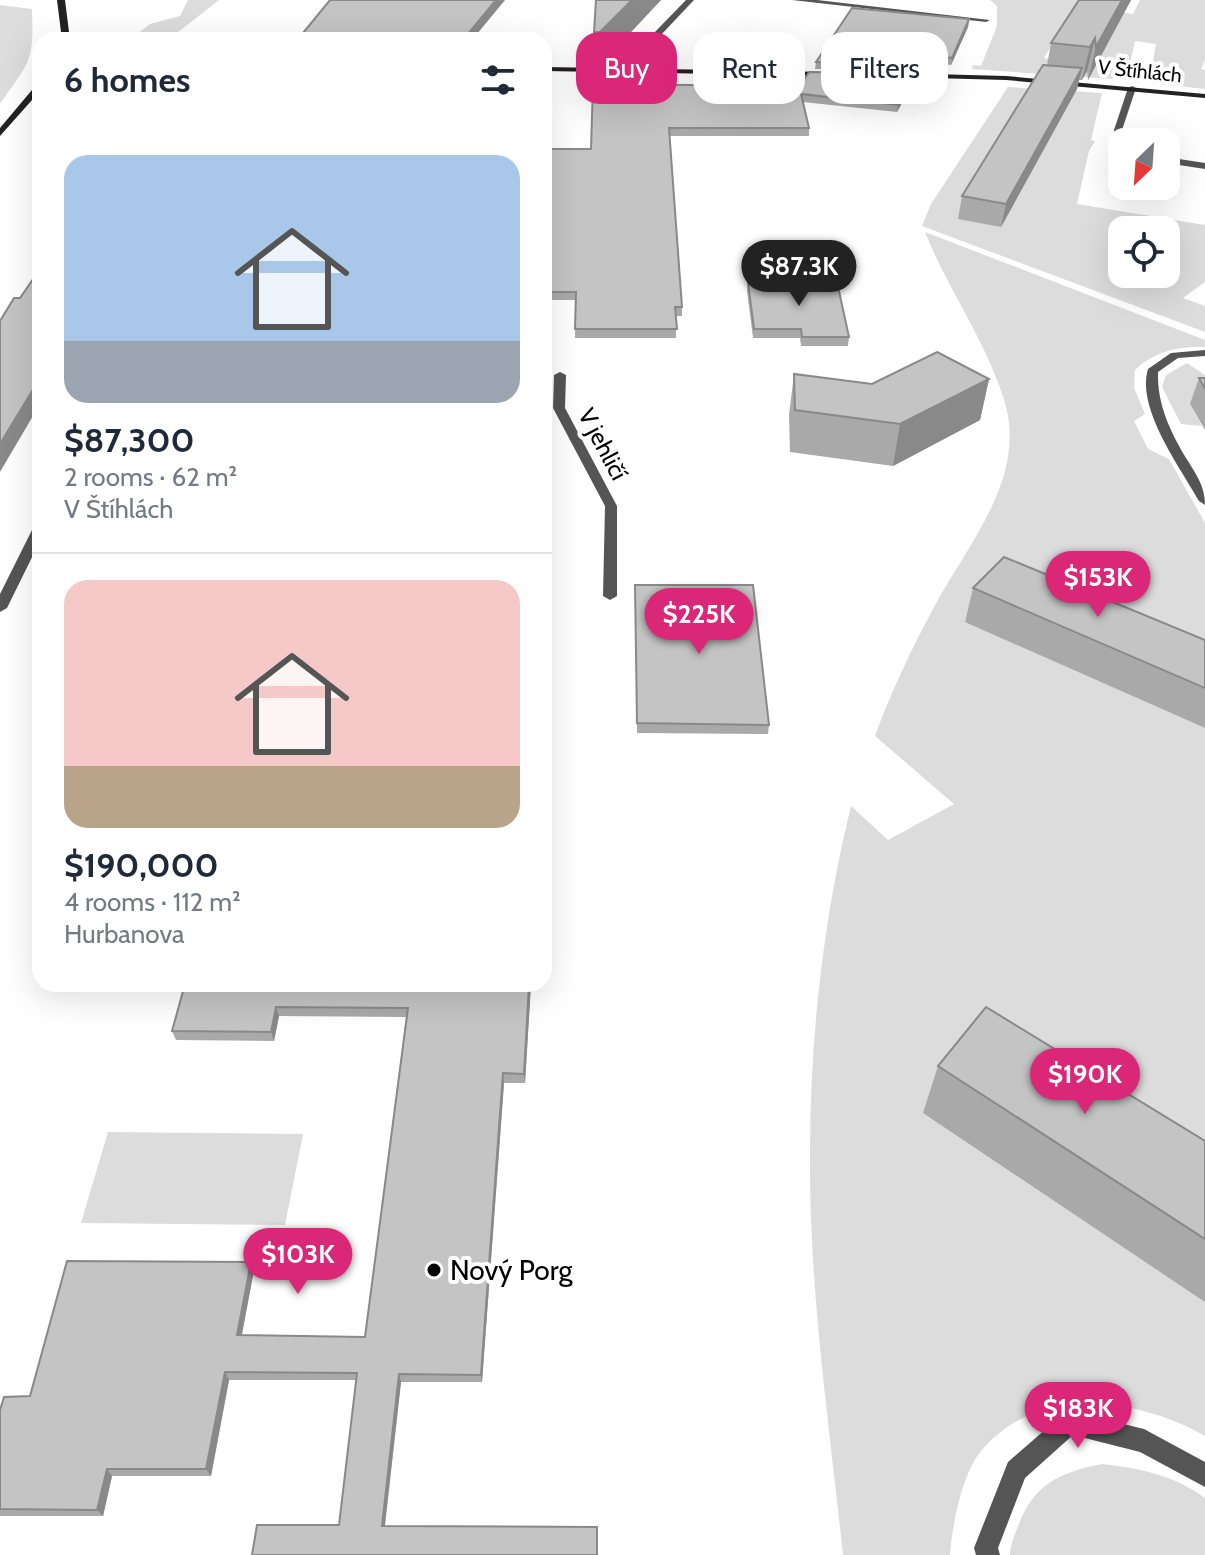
<!DOCTYPE html>
<meta charset="utf-8">
<style>
:root{--surface:#fff;--page:#f6f6f7;--text:#1f2937;--muted:#747a83;--line:#e0e1e3;--accent:#db2777}
body{margin:0;font-family:Cabin,sans-serif;background:var(--page);color:var(--text);height:100vh;display:flex;flex-direction:column;font-size:30px;white-space:nowrap}
*{box-sizing:border-box;margin:0}
p{font-size:26px;color:var(--muted)}
.icon{flex:none;width:44px;height:44px;fill:none;stroke:currentColor;stroke-width:2;stroke-linecap:round;stroke-linejoin:round}
.map{position:relative;flex:1;overflow:hidden}
.panel{position:absolute;left:32px;top:32px;width:520px;height:960px;display:flex;flex-direction:column;background:var(--surface);border-radius:24px;box-shadow:0 8px 32px #0002}
.panel>*{flex:none}
.hud{position:absolute;left:576px;top:32px;width:508px;height:72px;display:flex;gap:16px}
.needle{width:52px;rotate:205deg}
.buttons{position:absolute;left:1108px;top:128px;display:grid;gap:16px}
.buttons a{display:grid;place-items:center;width:72px;height:72px;border-radius:16px;background:var(--surface);box-shadow:0 8px 32px #0002;font-size:40px}
.price{position:absolute;translate:-50% -68px;padding:0 18px;border-radius:28px;background:var(--accent);color:#fff;font-size:26px;line-height:52px;filter:drop-shadow(0 2px 4px #0008)}
.price::after{content:'';position:absolute;left:50%;top:48px;width:24px;height:18px;margin-left:-12px;background:inherit;clip-path:polygon(0 0,100% 0,50% 100%)}
.price.active{background:#222;color:#fff}
ul{padding:0;list-style:none}
li{display:grid;align-content:center;gap:16px;height:424px;padding:0 32px}
li+li{border-top:2px solid var(--line)}
li span{display:grid;place-items:center;height:248px;border-radius:24px;color:#555}
li>.icon{margin-inline-start:auto}
span .icon{width:144px;height:144px;fill:#fffc;stroke-width:1}
li b{font-size:34px}
h2{display:flex;justify-content:space-between;align-items:center;height:96px;padding:0 32px;font-size:34px}
.chip{padding:0 28px;border-radius:24px;background:var(--surface);box-shadow:0 8px 32px #0002;font-size:28px;line-height:72px}
.chip.active{background:var(--accent);color:#fff}
.map>svg:first-child{display:block}
.green{fill:#dcdcdc;fill-rule:evenodd}
.lines{fill:none;stroke-linecap:round;stroke-linejoin:round}
.street{fill:#555;fill-rule:evenodd}
.secondary{fill:#222;fill-rule:evenodd}
.wall{fill:#a9a9a9}
.shaded-wall{fill:#898989}
.building{fill:#c4c4c4;stroke:#898989;stroke-width:2}
.poi-dot{fill:#000;stroke:#fff;stroke-width:3}
.labels{text-anchor:middle;dominant-baseline:central;stroke-width:8;stroke-linejoin:round;paint-order:stroke}
.far-street-label{font-size:20px;fill:#000;stroke:#fff}
.street-label{font-size:24px;fill:#000;stroke:#fff}
.near-poi-label{font-size:28px;fill:#000;stroke:#fff;text-anchor:start}
</style>
<div class="map">
<svg width="1205" height="1555" viewBox="0 0 1205 1555">
<rect width="100%" height="100%" fill="#fff"/>
<g class="green">
<path d="M 188,0 L 219,0 L 168,40 L 129,40 L 150,24 L 180,16 Z"/>
<path d="M 990,0 L 1088,0 L 1084,7 L 1133,14 L 1140,0 L 1205,0 L 1205,60 L 1201,69 L 1205,70 L 1205,89 L 1149,83 L 1156,44 L 1135,41 L 1126,80 L 972,69 L 973,65 L 981,66 L 997,26 L 997,6 ZM 1056,38 L 1096,66 L 1044,58 Z"/>
<path d="M 0,5 L 32,9 C 34,63 30,61 0,104 Z"/>
<path d="M 1008,87 L 1102,93 L 1091,140 L 1095,141 L 1089,151 L 1077,204 L 1205,225 L 1205,282 L 1183,298 L 1205,306 L 1205,332 L 922,226 L 931,204 ZM 1122,230 L 1166,230 L 1166,274 L 1122,274 Z"/>
<path d="M 925,232 L 1205,340 L 1205,347 C 1178,346 1155,351 1135,370 L 1134,388 L 1145,414 L 1134,421 L 1148,449 L 1169,459 L 1205,523 L 1205,680 L 965,621 L 1205,728 L 1205,1436 C 1137,1397 1036,1384 981,1451 C 962,1474 952,1526 950,1555 L 843,1555 C 829,1423 809,1289 810,1155 C 810,1038 823,920 851,806 L 888,840 L 954,804 L 875,736 C 891,692 911,650 933,609 C 966,546 1027,480 1005,403 C 987,342 948,290 925,232 Z"/>
<path d="M 1187,363 L 1205,375 L 1205,404 L 1190,404 L 1202,426 L 1181,424 L 1162,387 L 1166,375 Z"/>
<path d="M 108,1132 L 303,1134 L 285,1225 L 81,1223 Z"/>
<path d="M 1102,1464 C 1139,1468 1174,1475 1205,1498 L 1205,1555 L 1010,1555 C 1010,1545 1015,1534 1019,1524 C 1034,1484 1061,1472 1102,1464 Z"/>
</g>
<g class="lines">
<g class="street">
<path d="M 686,0 L 694,0 L 626,72 L 620,72 L 620,68 Z"/>
<path d="M 792,0 L 817,0 L 990,20 L 986,22 Z"/>
<path d="M 1132,86 L 1136,88 L 1122,130 L 1122,139 L 1126,142 L 1122,142 L 1122,145 L 1114,140 L 1114,130 L 1128,88 Z"/>
<path d="M 1166,157 L 1205,163 L 1205,169 L 1166,163 Z"/>
<path d="M 1205,350 L 1205,356 L 1178,358 L 1158,372 C 1157,404 1170,431 1186,458 C 1196,474 1205,486 1205,505 L 1199,501 C 1180,467 1136,408 1148,369 L 1171,353 Z"/>
<path d="M 560,372 L 566,375 L 565,408 L 617,506 L 617,596 L 610,600 L 603,596 L 605,506 L 553,408 L 554,375 Z"/>
<path d="M 40,524 L 40,541 L 7,608 L 0,612 L 0,594 L 33,528 Z"/>
<path d="M 1070,1411 L 1144,1429 L 1205,1462 L 1205,1487 L 1140,1452 L 1073,1435 L 1025,1478 L 998,1548 L 1000,1555 L 976,1555 L 974,1548 L 1008,1462 L 1062,1415 Z"/>
</g>
<g class="secondary">
<path d="M 57,0 L 65,0 L 70,40 L 62,40 Z"/>
<path d="M 544,67 L 828,72 L 832,74 L 828,76 L 544,71 Z"/>
<path d="M 893,73 L 1006,76 L 1205,94 L 1205,98 L 1006,80 L 896,77 Z"/>
<path d="M 37,84 L 40,84 L 40,91 L 0,136 L 0,128 Z"/>
</g>
</g>
<g class="wall">
<path d="M 596,0 L 661,0 L 600,65 L 594,65 Z"/>
<path d="M 1131,0 L 1088,80 L 1087,71 L 1082,80 L 1079,80 L 1077,89 L 1001,227 L 958,219 L 962,196 L 1047,65 L 1051,43 Z"/>
<path d="M 969,19 L 968,27 L 951,65 L 931,63 L 930,66 L 923,65 L 920,71 L 815,69 L 816,62 Z"/>
<path d="M 303,33 L 472,40 L 304,40 Z"/>
<path d="M 916,74 L 914,81 L 897,112 L 803,102 L 809,128 L 809,136 L 670,136 L 682,307 L 682,316 L 676,316 L 676,338 L 575,338 L 576,300 L 544,300 L 544,149 L 591,149 L 800,86 Z"/>
<path d="M 748,282 L 849,337 L 848,346 L 801,346 L 800,338 L 753,338 L 747,291 Z"/>
<path d="M 794,374 L 872,384 L 989,379 L 980,420 L 893,466 L 790,452 L 789,415 Z"/>
<path d="M 1199,378 L 1205,378 L 1205,430 L 1190,404 Z"/>
<path d="M 635,585 L 769,725 L 768,734 L 637,733 Z"/>
<path d="M 973,588 L 1205,640 L 1205,728 L 965,622 Z"/>
<path d="M 185,984 L 531,984 L 525,1083 L 504,1083 L 482,1382 L 401,1382 L 385,1526 L 339,1525 L 356,1380 L 229,1380 L 211,1476 L 112,1476 L 103,1516 L 0,1516 L 0,1410 L 30,1396 L 254,1270 L 242,1335 L 365,1337 L 406,1017 L 279,1016 L 274,1041 L 176,1040 L 172,1031 Z"/>
<path d="M 938,1066 L 1205,1141 L 1205,1302 L 923,1113 Z"/>
</g>
<g class="shaded-wall">
<path d="M 496,0 L 505,0 L 472,40 L 463,40 Z"/>
<path d="M 632,0 L 661,0 L 600,65 L 600,32 Z"/>
<path d="M 1122,0 L 1131,0 L 1088,80 L 1096,47 Z"/>
<path d="M 969,19 L 968,27 L 951,65 L 952,58 Z"/>
<path d="M 1095,38 L 1087,71 L 1082,80 L 1090,47 Z"/>
<path d="M 1082,68 L 1077,89 L 1001,227 L 1006,204 Z"/>
<path d="M 916,74 L 914,81 L 897,112 L 898,105 Z"/>
<path d="M 40,378 L 40,404 L 0,472 L 0,444 Z"/>
<path d="M 989,379 L 980,420 L 893,466 L 900,424 Z"/>
<path d="M 529,984 L 531,984 L 525,1083 L 524,1074 Z"/>
<path d="M 276,1007 L 279,1016 L 274,1041 L 271,1032 Z"/>
<path d="M 503,1073 L 504,1083 L 482,1382 L 481,1375 Z"/>
<path d="M 251,1262 L 254,1270 L 240,1343 L 237,1335 Z"/>
<path d="M 225,1372 L 229,1380 L 211,1476 L 206,1469 Z"/>
<path d="M 399,1374 L 401,1382 L 384,1532 L 382,1526 Z"/>
<path d="M 107,1469 L 112,1476 L 103,1516 L 97,1510 Z"/>
</g>
<g class="building">
<path d="M 330,0 L 496,0 L 463,40 L 392,40 L 303,33 Z"/>
<path d="M 596,0 L 632,0 L 600,32 L 594,32 Z"/>
<path d="M 1079,0 L 1122,0 L 1096,47 L 1095,38 L 1090,47 L 1051,43 Z"/>
<path d="M 852,8 L 969,19 L 952,58 L 932,55 L 931,59 L 924,58 L 921,64 L 816,62 Z"/>
<path d="M 1043,65 L 1082,68 L 1006,204 L 962,196 Z"/>
<path d="M 809,72 L 916,74 L 898,105 L 801,94 L 809,128 L 669,128 L 682,307 L 675,307 L 677,329 L 575,329 L 576,292 L 544,292 L 544,149 L 591,149 L 593,84 L 800,86 Z"/>
<path d="M 40,269 L 40,378 L 0,444 L 0,321 L 14,298 L 20,298 Z"/>
<path d="M 748,282 L 837,282 L 849,337 L 802,337 L 801,329 L 754,329 Z"/>
<path d="M 937,352 L 989,379 L 900,424 L 795,410 L 794,374 L 872,384 Z"/>
<path d="M 1199,378 L 1205,378 L 1205,389 Z"/>
<path d="M 1004,557 L 1205,640 L 1205,688 L 973,588 Z"/>
<path d="M 635,585 L 753,585 L 769,725 L 637,723 Z"/>
<path d="M 185,984 L 529,984 L 524,1074 L 503,1073 L 481,1375 L 399,1374 L 382,1526 L 597,1527 L 597,1555 L 252,1555 L 257,1525 L 339,1525 L 357,1373 L 225,1372 L 206,1469 L 107,1469 L 97,1510 L 0,1509 L 0,1410 L 4,1397 L 30,1396 L 67,1261 L 251,1262 L 237,1335 L 365,1337 L 408,1008 L 276,1007 L 271,1032 L 172,1031 Z"/>
<path d="M 986,1007 L 1205,1141 L 1205,1239 L 938,1066 Z"/>
</g>
<circle class="poi-dot" cx="434" cy="1270" r="8"/>
<g class="labels">
<g class="far-street-label">
<text transform="translate(1140 71) rotate(6)">V Štíhlách</text>
</g>
<g class="street-label">
<text transform="translate(603 444) rotate(62)">V jehličí</text>
</g>
<g class="near-poi-label">
<text x="450" y="1270">Nový Porg</text>
</g>
</g>
</svg>
<div class="buttons">
<a><svg class="needle" viewBox="-14 -14 28 28"><path d="M0-13l5 13h-10z" fill="#e53935"/><path d="M0 13l5-13h-10z" fill="#747a83"/></svg></a>
<a><svg class="icon" aria-label="locate" viewBox="0 0 24 24"><circle cx="12" cy="12" r="6"/><path d="M12 2v4M12 18v4M2 12h4M18 12h4"/></svg></a>
</div>
<b class="price active" style="left:799px;top:308px">$87.3K</b>
<b class="price" style="left:1098px;top:619px">$153K</b>
<b class="price" style="left:699px;top:656px">$225K</b>
<b class="price" style="left:1085px;top:1116px">$190K</b>
<b class="price" style="left:298px;top:1296px">$103K</b>
<b class="price" style="left:1078px;top:1450px">$183K</b>
<div class="hud">
<a class="chip active">Buy</a>
<a class="chip">Rent</a>
<a class="chip">Filters</a>
</div>
<section class="panel">
<h2>6 homes<svg class="icon" aria-label="filters" viewBox="0 0 24 24"><path d="M4 7h16M4 17h16"/><circle cx="9" cy="7" r="2"/><circle cx="15" cy="17" r="2"/></svg></h2>
<ul>
<li><span style="background:linear-gradient(#a9c7e8 75%,#9aa5b1 0)"><svg class="icon" aria-label="home" viewBox="0 0 24 24"><path d="M3 11l9-7 9 7M6 9v11h12V9"/></svg></span><div><b>$87,300</b><p>2 rooms · 62 m²</p><p>V Štíhlách</p></div></li>
<li><span style="background:linear-gradient(#f6c9c9 75%,#b9a48a 0)"><svg class="icon" aria-label="home" viewBox="0 0 24 24"><path d="M3 11l9-7 9 7M6 9v11h12V9"/></svg></span><div><b>$190,000</b><p>4 rooms · 112 m²</p><p>Hurbanova</p></div></li>
</ul>
</section>
</div>
